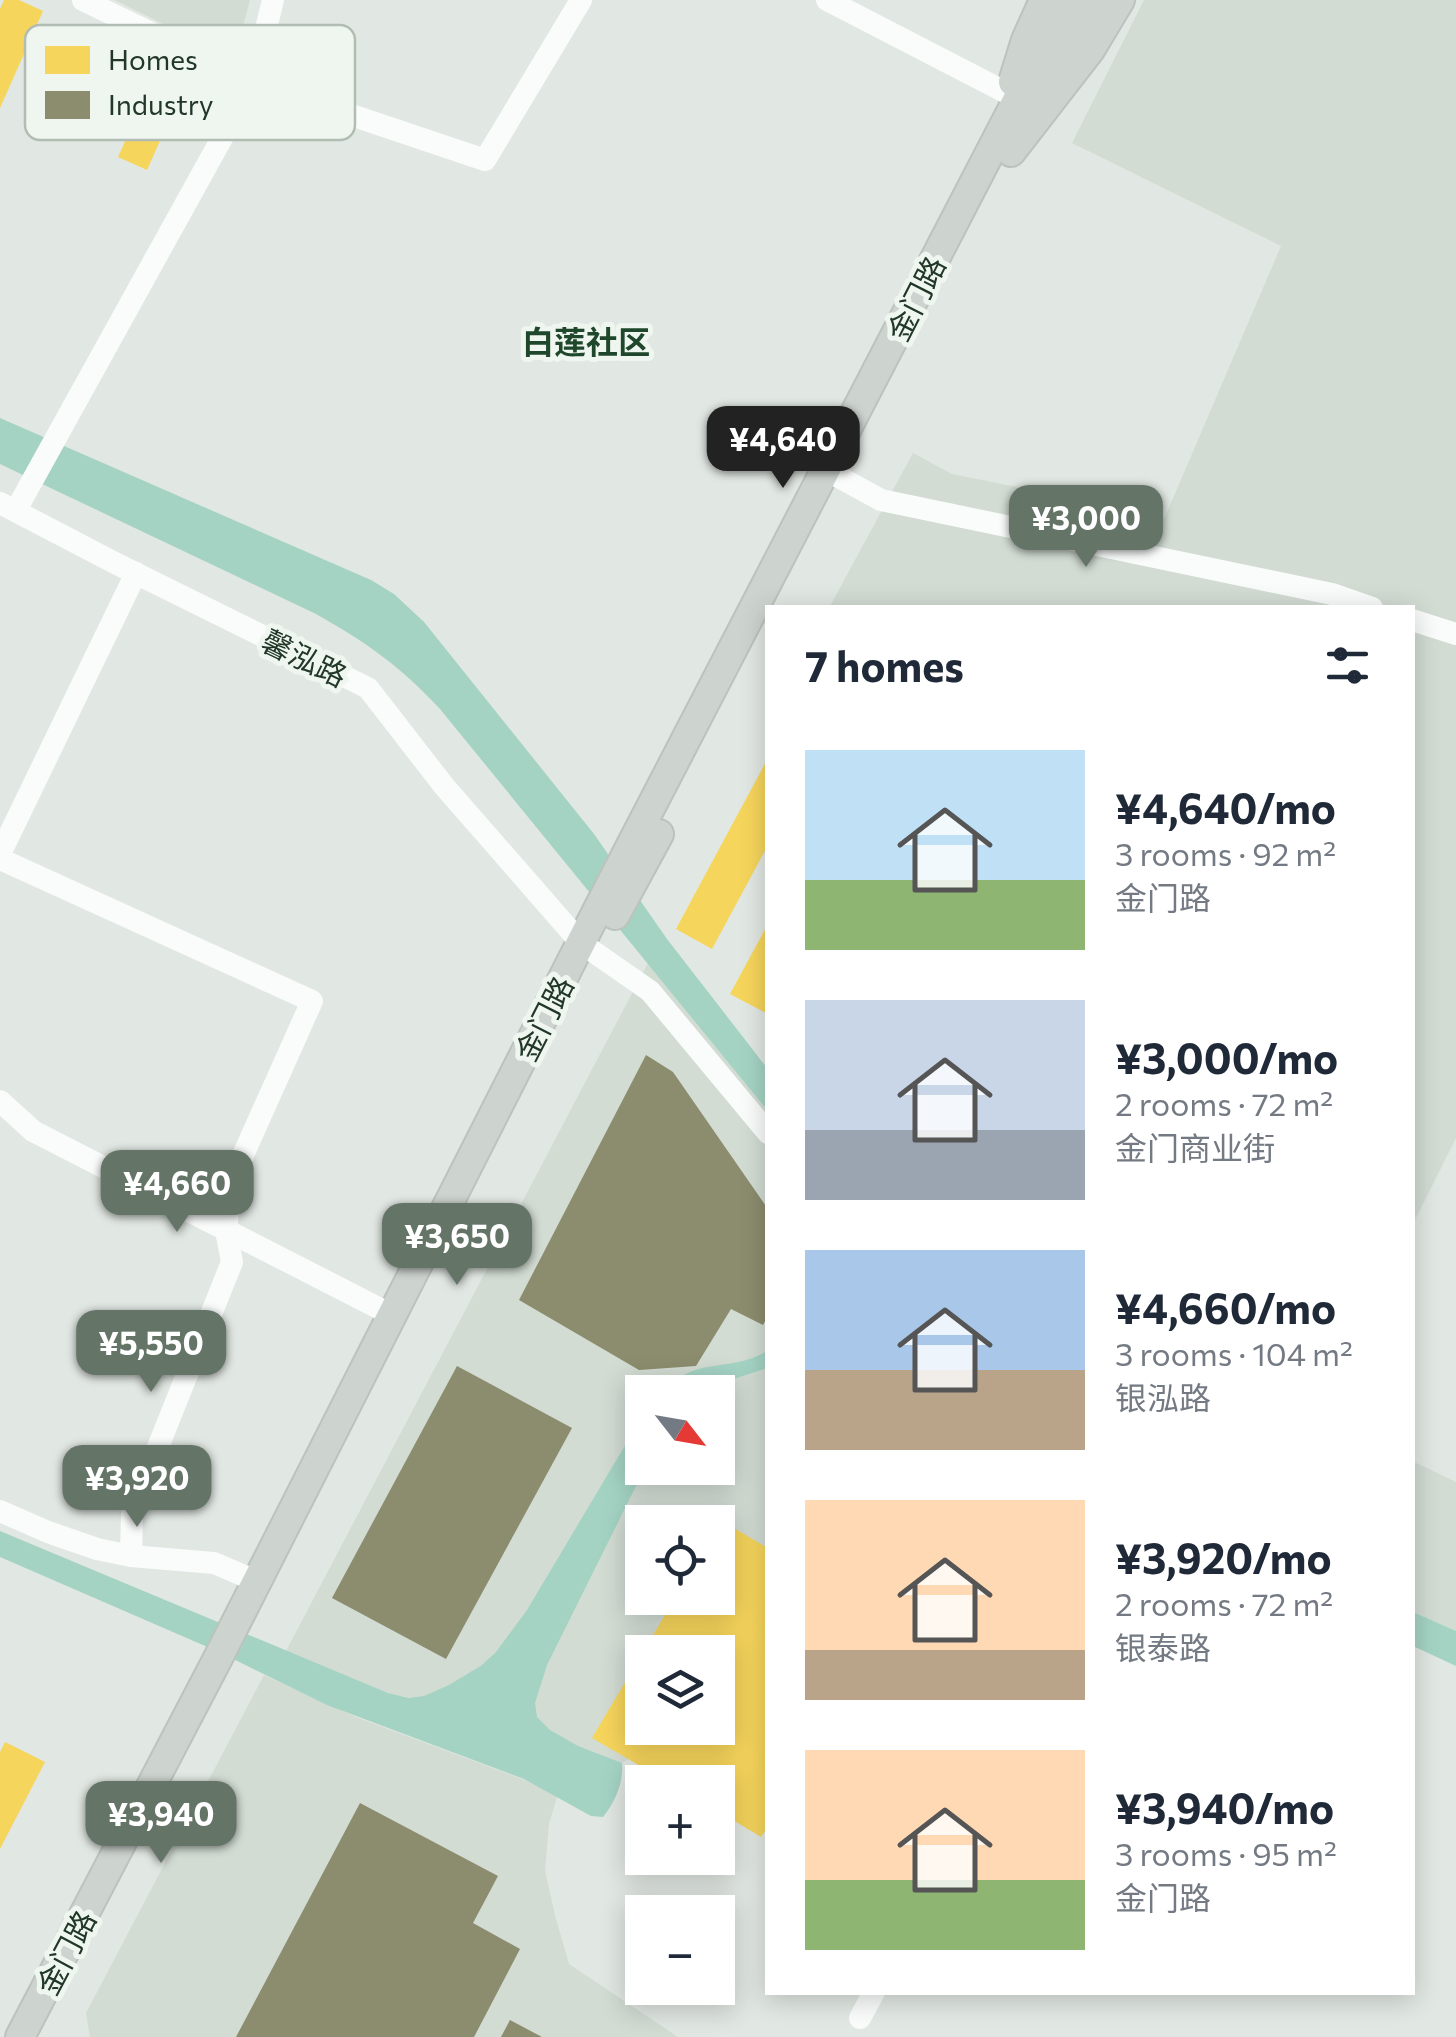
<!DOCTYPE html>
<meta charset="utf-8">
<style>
:root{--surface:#fff;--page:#f6f6f7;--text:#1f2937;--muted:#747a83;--accent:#647568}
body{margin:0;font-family:Commissioner,"Noto Sans SC",sans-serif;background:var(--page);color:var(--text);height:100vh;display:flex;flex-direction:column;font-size:38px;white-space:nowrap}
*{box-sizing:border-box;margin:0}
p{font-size:32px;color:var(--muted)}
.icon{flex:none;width:55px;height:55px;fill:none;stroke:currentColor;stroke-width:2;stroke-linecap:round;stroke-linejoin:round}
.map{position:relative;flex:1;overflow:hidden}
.drawer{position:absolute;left:765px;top:605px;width:650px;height:1390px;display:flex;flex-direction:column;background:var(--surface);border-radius:0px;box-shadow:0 5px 25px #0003}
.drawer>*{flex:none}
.needle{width:65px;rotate:121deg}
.tools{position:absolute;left:625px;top:1375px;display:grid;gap:20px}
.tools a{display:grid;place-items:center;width:110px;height:110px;border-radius:0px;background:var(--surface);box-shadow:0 5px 25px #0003;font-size:50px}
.price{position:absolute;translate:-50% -85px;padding:0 22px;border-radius:20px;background:var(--accent);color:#fff;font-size:32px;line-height:65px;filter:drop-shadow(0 2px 5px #0008)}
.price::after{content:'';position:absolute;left:50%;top:60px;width:30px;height:22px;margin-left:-15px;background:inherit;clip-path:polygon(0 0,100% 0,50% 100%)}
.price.active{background:#222;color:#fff}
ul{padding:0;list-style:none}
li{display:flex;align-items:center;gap:30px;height:250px;padding:0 40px}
li span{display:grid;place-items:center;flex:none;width:280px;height:200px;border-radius:0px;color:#555}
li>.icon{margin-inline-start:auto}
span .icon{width:120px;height:120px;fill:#fffc;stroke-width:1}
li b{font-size:42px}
h2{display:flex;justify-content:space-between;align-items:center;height:120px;padding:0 40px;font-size:42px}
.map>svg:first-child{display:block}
.built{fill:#d2dcd3;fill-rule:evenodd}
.water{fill:#a4d3c4}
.homes{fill:#f6d55c;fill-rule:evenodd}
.industry{fill:#8c8c6e}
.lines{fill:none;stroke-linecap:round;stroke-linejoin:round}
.major-casing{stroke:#bcc3bd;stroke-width:32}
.minor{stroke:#fafbfb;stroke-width:22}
.major{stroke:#cdd3ce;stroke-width:28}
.labels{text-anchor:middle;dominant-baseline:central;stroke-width:10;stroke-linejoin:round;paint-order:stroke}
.street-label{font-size:30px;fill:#213727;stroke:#eff6ef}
.neighbourhood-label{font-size:32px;font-weight:bold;fill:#1f472b;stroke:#eff6ef}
.key{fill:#eff6ef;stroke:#b1bdb3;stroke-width:2.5}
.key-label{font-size:28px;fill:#213727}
</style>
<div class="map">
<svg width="1456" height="2037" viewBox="0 0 1456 2037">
<rect width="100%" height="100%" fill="#e1e7e2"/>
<g class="built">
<path d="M 115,0 L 250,0 L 234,59 Z"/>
<path d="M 1144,0 L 1456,0 L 1456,1138 L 1413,1224 L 1412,608 L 829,608 L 913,453 L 952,474 L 1165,517 L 1281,246 L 1072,143 Z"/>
<path d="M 648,963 L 767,1110 L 767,1827 L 718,1798 L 718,1782 L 690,1782 L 639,1753 L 622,1763 L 585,1749 L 557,1797 L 549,1824 L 545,1871 L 556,1919 L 569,1964 L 678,2037 L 90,2037 L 86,2013 L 264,1675 L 356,1717 L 538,1785 L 564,1739 L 550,1730 L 388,1693 L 286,1651 ZM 642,1392 L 718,1392 L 718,1468 L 642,1468 ZM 642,1522 L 718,1522 L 718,1598 L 642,1598 ZM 642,1652 L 718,1652 L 718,1728 L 642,1728 Z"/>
<path d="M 1412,1461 L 1456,1482 L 1456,1631 L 1413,1612 Z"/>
</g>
<g class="water">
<path d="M 0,418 L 371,580 L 394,594 L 424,622 L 594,834 L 667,939 L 767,1068 L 767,1110 L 440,709 C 399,665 366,642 314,613 L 0,464 Z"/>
<path d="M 767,1351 L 767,1368 L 694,1392 L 661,1392 C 699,1354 728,1374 767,1351 Z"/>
<path d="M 642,1417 L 642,1468 L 645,1468 L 547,1665 L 535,1703 L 537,1717 L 550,1730 L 578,1746 L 622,1763 C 624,1782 615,1802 603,1817 L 591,1816 L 524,1779 L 327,1705 L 219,1652 L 0,1557 L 0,1531 L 388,1693 L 409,1698 L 424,1696 L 449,1685 L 482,1665 L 496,1652 L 527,1610 Z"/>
<path d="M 1413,1612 L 1456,1631 L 1456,1666 L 1413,1646 Z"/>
</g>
<g class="homes">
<path d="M 4,0 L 19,0 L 43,11 L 0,108 L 0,9 Z"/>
<path d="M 159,65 L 188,78 L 147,170 L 118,157 Z"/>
<path d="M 768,758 L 768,845 L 712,949 L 676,929 Z"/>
<path d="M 768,924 L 768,1014 L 730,994 Z"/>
<path d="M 720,1520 L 768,1548 L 768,1826 L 761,1837 L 718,1811 L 718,1782 L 668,1782 L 592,1738 L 675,1598 L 718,1598 L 718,1524 ZM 642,1652 L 718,1652 L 718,1728 L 642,1728 Z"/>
<path d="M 5,1742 L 45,1762 L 0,1849 L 0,1752 Z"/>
</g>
<g class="industry">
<path d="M 646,1055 L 673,1072 L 768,1209 L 768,1316 L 763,1325 L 731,1309 L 696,1366 L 639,1370 L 519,1300 Z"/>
<path d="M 457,1366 L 572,1428 L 446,1659 L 332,1598 Z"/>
<path d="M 360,1803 L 498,1876 L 473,1923 L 520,1949 L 474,2037 L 236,2037 Z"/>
<path d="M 510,2020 L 542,2037 L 501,2037 Z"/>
</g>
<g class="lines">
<defs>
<g id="major">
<path d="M 1013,82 L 1026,40 L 1044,0"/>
<path d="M 1030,118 L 1093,0"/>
<path d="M 1011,152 L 1090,50 L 1120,0"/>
<path d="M 615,915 L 659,834"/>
<path d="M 20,2037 L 217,1660 L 599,907 L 1069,0"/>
</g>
</defs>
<use href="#major" class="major-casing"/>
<g class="minor">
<path d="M 83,0 L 253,82 L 485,160 L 581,0"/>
<path d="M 827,0 L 1009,94"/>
<path d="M 826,470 L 881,500 L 1332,594 L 1372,608"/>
<path d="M 0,503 L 115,563 L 368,688 L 444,786 L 581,943 L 650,991 L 768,1133"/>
<path d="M 16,510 L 253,82 L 273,0"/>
<path d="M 1412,620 L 1456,634"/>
<path d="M 0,854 L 136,573"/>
<path d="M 0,859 L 312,1001 L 231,1182 L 226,1231 L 232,1262 L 132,1512 L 131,1556"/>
<path d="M 0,1101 L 33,1131 L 392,1315"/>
<path d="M 0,1511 L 48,1532 L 97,1549 L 131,1556 L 214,1563 L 256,1581"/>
<path d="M 860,2018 L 874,1992"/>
</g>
<use href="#major" class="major"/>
</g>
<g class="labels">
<g class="street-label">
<text transform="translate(915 298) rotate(-63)">金门路</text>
<text transform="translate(305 657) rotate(26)">馨泓路</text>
<text transform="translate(543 1018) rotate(-63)">金门路</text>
<text transform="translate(65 1952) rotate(-62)">金门路</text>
</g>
<g class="neighbourhood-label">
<text x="586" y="341">白莲社区</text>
</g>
</g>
<rect x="25" y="25" width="330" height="115" rx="15" class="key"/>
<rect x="45" y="46" width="45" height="28" fill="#f6d55c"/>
<rect x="45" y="91" width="45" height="28" fill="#8c8c6e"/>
<g class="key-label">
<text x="108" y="70">Homes</text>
<text x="108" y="115">Industry</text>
</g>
</svg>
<div class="tools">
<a><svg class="needle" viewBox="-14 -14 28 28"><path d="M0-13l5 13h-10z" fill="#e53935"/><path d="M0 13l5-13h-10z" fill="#747a83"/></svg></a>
<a><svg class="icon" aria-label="locate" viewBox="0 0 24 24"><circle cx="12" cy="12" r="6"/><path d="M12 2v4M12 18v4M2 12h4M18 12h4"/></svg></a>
<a><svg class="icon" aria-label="layers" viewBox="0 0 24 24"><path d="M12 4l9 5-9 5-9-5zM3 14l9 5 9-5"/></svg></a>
<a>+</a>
<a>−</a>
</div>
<b class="price active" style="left:783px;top:491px">¥4,640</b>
<b class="price" style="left:1086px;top:570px">¥3,000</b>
<b class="price" style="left:177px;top:1235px">¥4,660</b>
<b class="price" style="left:457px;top:1288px">¥3,650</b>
<b class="price" style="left:151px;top:1395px">¥5,550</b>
<b class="price" style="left:137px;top:1530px">¥3,920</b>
<b class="price" style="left:161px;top:1866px">¥3,940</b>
<section class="drawer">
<h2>7 homes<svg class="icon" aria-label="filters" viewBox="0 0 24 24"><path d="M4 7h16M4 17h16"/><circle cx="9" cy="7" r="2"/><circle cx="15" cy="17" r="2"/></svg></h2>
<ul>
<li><span style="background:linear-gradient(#bfe0f5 65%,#8fb573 0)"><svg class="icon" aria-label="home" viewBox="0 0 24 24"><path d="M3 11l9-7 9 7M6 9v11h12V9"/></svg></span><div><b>¥4,640/mo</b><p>3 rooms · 92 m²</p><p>金门路</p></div></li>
<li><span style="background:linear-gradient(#c9d6e8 65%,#9aa5b1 0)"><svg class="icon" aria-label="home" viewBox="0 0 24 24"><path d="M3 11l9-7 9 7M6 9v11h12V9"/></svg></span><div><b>¥3,000/mo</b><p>2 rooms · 72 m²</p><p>金门商业街</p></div></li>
<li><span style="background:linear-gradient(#a9c7e8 60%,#b9a48a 0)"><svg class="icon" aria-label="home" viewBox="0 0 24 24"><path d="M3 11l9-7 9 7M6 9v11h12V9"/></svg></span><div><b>¥4,660/mo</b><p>3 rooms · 104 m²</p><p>银泓路</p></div></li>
<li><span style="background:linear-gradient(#ffd9b3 75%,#b9a48a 0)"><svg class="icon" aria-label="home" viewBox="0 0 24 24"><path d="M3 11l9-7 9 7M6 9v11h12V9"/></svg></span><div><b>¥3,920/mo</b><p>2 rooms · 72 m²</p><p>银泰路</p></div></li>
<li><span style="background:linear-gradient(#ffd9b3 65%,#8fb573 0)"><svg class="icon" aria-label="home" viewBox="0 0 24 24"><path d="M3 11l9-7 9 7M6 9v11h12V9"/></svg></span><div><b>¥3,940/mo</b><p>3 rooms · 95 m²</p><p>金门路</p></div></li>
</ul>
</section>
</div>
